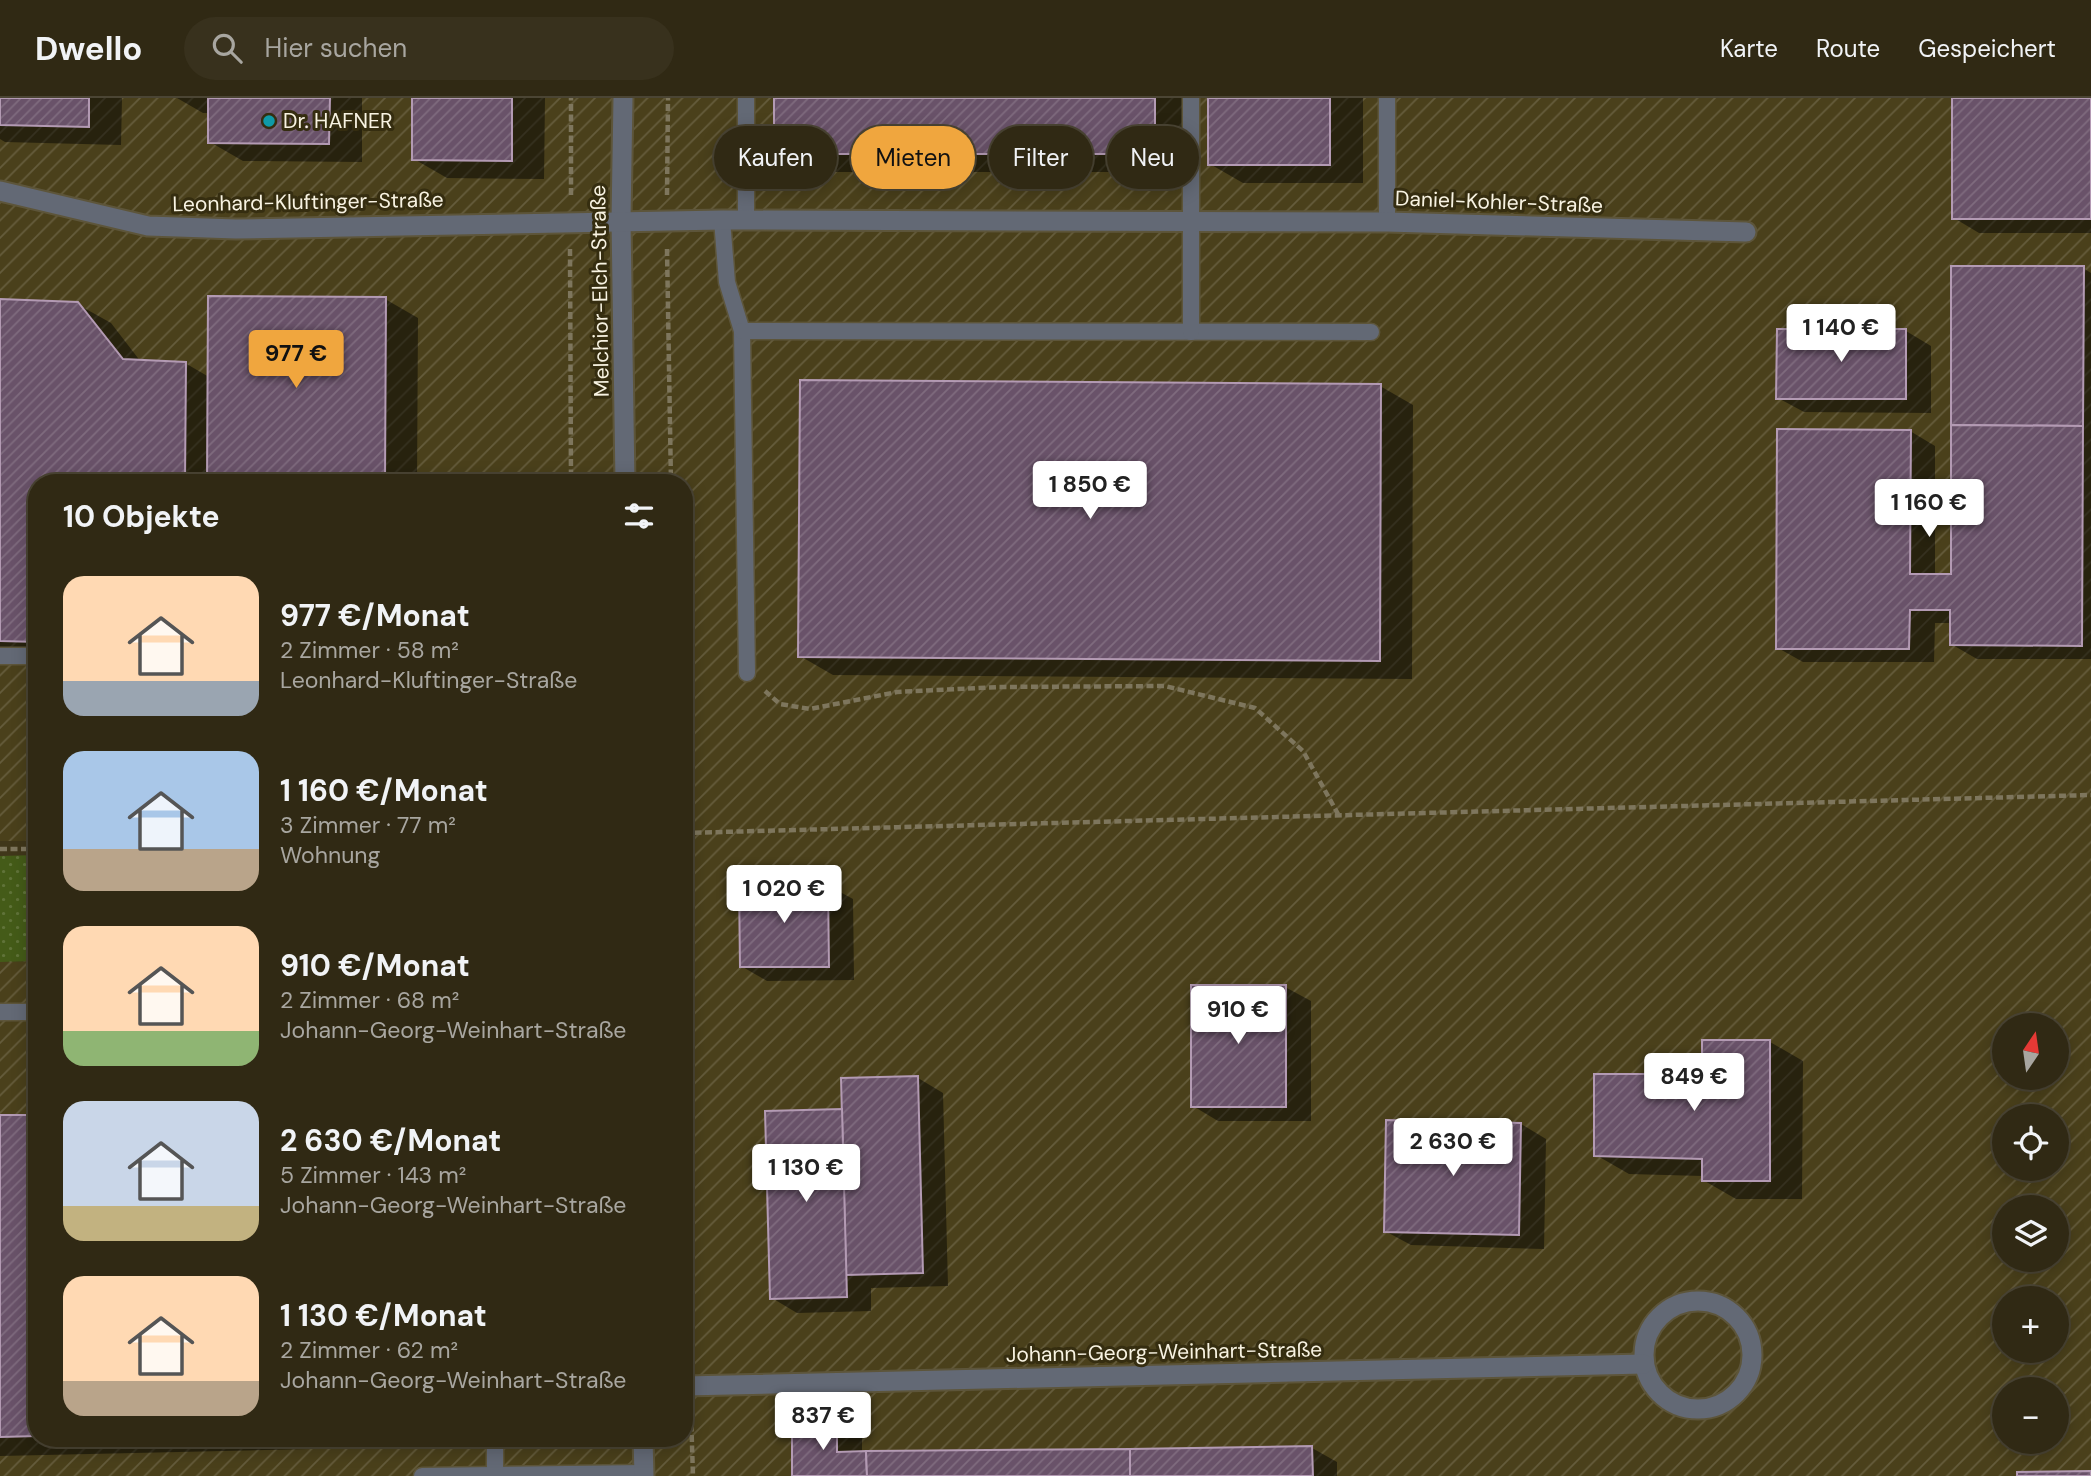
<!DOCTYPE html>
<html lang="de">
<meta charset="utf-8">
<style>
:root{--surface:#302914;--page:#38311d;--text:#f1f3f6;--muted:#a8a6a0;--line:#4b4534;--accent:#f0a63e}
body{margin:0;font-family:"DM Sans",sans-serif;background:var(--page);color:var(--text);height:100vh;display:flex;flex-direction:column;font-size:26px;white-space:nowrap}
*{box-sizing:border-box;margin:0}
p{font-size:23px;color:var(--muted)}
.icon{flex:none;width:38px;height:38px;fill:none;stroke:currentColor;stroke-width:2;stroke-linecap:round;stroke-linejoin:round}
.map{position:relative;flex:1;overflow:hidden}
.side{position:absolute;left:28px;top:376px;width:665px;height:973px;display:flex;flex-direction:column;background:var(--surface);border-radius:28px;box-shadow:0 4px 18px #0003,0 0 0 2px var(--line)}
.side>*{flex:none}
.banner{position:absolute;left:714px;top:28px;width:665px;height:63px;display:flex;gap:14px}
.needle{width:46px;rotate:13deg}
.controls{position:absolute;left:1992px;top:915px;display:grid;gap:14px}
.controls a{display:grid;place-items:center;width:77px;height:77px;border-radius:50%;background:var(--surface);box-shadow:0 4px 18px #0003,0 0 0 2px var(--line);font-size:35px}
.price{position:absolute;translate:-50% -60px;padding:0 16px;border-radius:7px;background:#fff;color:#222;font-size:23px;line-height:46px;filter:drop-shadow(0 2px 4px #0008)}
.price::after{content:'';position:absolute;left:50%;top:42px;width:21px;height:16px;margin-left:-10px;background:inherit;clip-path:polygon(0 0,100% 0,50% 100%)}
.price.selected{background:var(--accent);color:#111}
ul{padding:0;list-style:none}
li{display:flex;align-items:center;gap:21px;height:175px;padding:0 35px}
li span{display:grid;place-items:center;flex:none;width:196px;height:140px;border-radius:21px;color:#555}
li>.icon{margin-inline-start:auto}
span .icon{width:84px;height:84px;fill:#fffc;stroke-width:1}
li b{font-size:30px}
h2{display:flex;justify-content:space-between;align-items:center;height:84px;padding:0 35px;font-size:30px}
.tag{padding:0 24px;border-radius:32px;background:var(--surface);box-shadow:0 4px 18px #0003,0 0 0 2px var(--line);font-size:24px;line-height:63px}
.tag.selected{background:var(--accent);color:#111}
header{display:flex;align-items:center;gap:42px;box-sizing:border-box;height:98px;padding:0 35px;background:var(--surface);border-bottom:2px solid var(--line)}
header strong{font-size:33px}
nav{display:flex;gap:38px;margin-inline-start:auto;font-size:24px}
.search{width:490px;height:63px;background:var(--page);display:flex;align-items:center;gap:18px;box-sizing:border-box;padding:0 24px;border-radius:38px;color:var(--muted);font-size:26px}
.map>svg:first-child{display:block}
.industrial{fill:url(#industrial-furrows);fill-rule:evenodd}
.grass{fill:url(#grass-dots)}
.shadow{fill:#0007}
.building{fill:url(#building-hatch);stroke:#b39ab3;stroke-width:2}
.lines{fill:none;stroke-linecap:round;stroke-linejoin:round}
.service-casing{stroke:#5d553a;stroke-width:19}
.minor-casing{stroke:#5d553a;stroke-width:23}
.path{stroke:#7e765d;stroke-width:4.5;stroke-dasharray:7 3.5;stroke-linecap:butt}
.service{stroke:#636975;stroke-width:16}
.minor{stroke:#636975;stroke-width:19}
.culture-dot{fill:#0f9aa8;stroke:#352d10;stroke-width:2.5}
.labels{text-anchor:middle;dominant-baseline:central;stroke-width:6;stroke-linejoin:round;paint-order:stroke}
.poi-label{font-size:21px;fill:#f8f3e2;stroke:#352d10;text-anchor:start}
.street-label{font-size:21px;fill:#f8f3e2;stroke:#352d10}
</style>
<header>
<strong>Dwello</strong>
<div class="search"><svg class="icon" aria-label="search" viewBox="0 0 24 24"><circle cx="10" cy="10" r="6"/><path d="M15 15l6 6"/></svg>Hier suchen</div>
<nav><a>Karte</a><a>Route</a><a>Gespeichert</a></nav>
</header>
<div class="map">
<svg width="2091" height="1378" viewBox="0 0 2091 1378">
<defs>
<pattern id="industrial-furrows" width="10" height="10" patternUnits="userSpaceOnUse" patternTransform="scale(1.75)"><rect width="10" height="10" fill="#4a401b"/><path d="M-1 1l2-2M0 10L10 0M9 11l2-2" fill="none" stroke="#655c3c"/></pattern>
<pattern id="grass-dots" width="8" height="8" patternUnits="userSpaceOnUse" patternTransform="scale(1.75)"><rect width="8" height="8" fill="#445b18"/><path d="M2 2h.1M6 6h.1" fill="none" stroke="#607339" stroke-width="1.8" stroke-linecap="round"/></pattern>
<pattern id="building-hatch" width="6" height="6" patternUnits="userSpaceOnUse" patternTransform="scale(1.75)"><rect width="6" height="6" fill="#695269"/><path d="M-1 1l2-2M0 6l6-6M5 7l2-2" fill="none" stroke="#7f6b7e"/></pattern>
</defs>
<rect width="100%" height="100%" fill="#40371a"/>
<path class="industrial" d="M 0,0 L 2091,0 L 2091,1378 L 0,1378 L 0,864 L 37,863 L 37,1340 L 684,1340 L 684,385 L 37,385 L 37,743 L 0,743 ZM 2004,928 L 2056,928 L 2056,980 L 2004,980 ZM 2004,1018 L 2056,1018 L 2056,1071 L 2004,1071 ZM 2004,1110 L 2056,1110 L 2056,1162 L 2004,1162 ZM 2004,1200 L 2056,1200 L 2056,1253 L 2004,1253 ZM 2004,1292 L 2056,1292 L 2056,1344 L 2004,1344 Z"/>
<path class="grass" d="M 37,757 L 37,863 L 0,864 L 0,758 Z"/>
<g class="shadow">
<path d="M 0,0 L 122,0 L 121,47 L 5,44 L 0,41 Z"/>
<path d="M 177,0 L 362,0 L 362,64 L 243,63 L 210,44 L 210,15 L 203,15 Z"/>
<path d="M 414,0 L 545,0 L 544,81 L 447,80 L 414,61 Z"/>
<path d="M 775,0 L 1187,0 L 1187,74 L 809,74 L 776,55 Z"/>
<path d="M 1210,0 L 1363,0 L 1363,85 L 1243,85 L 1210,66 Z"/>
<path d="M 1954,0 L 2091,0 L 2091,135 L 1979,135 L 1954,120 Z"/>
<path d="M 2083,170 L 2091,175 L 2091,561 L 1977,561 L 1951,546 L 1952,525 L 1935,525 L 1934,564 L 1803,564 L 1778,550 L 1910,333 L 1935,348 L 1935,478 L 1952,478 Z"/>
<path d="M 385,201 L 418,220 L 417,385 L 37,385 L 37,561 L 0,561 L 0,203 L 77,206 L 111,225 L 141,264 L 185,265 L 209,279 Z"/>
<path d="M 1906,233 L 1931,248 L 1931,315 L 1804,314 L 1778,300 Z"/>
<path d="M 1380,288 L 1413,307 L 1412,581 L 833,577 L 800,558 Z"/>
<path d="M 827,787 L 853,801 L 854,882 L 767,883 L 741,868 Z"/>
<path d="M 1285,889 L 1311,903 L 1311,1023 L 1218,1023 L 1193,1008 Z"/>
<path d="M 1770,944 L 1803,963 L 1802,1101 L 1736,1101 L 1703,1082 L 1703,1078 L 1629,1076 L 1596,1057 L 1704,978 Z"/>
<path d="M 918,980 L 943,995 L 948,1188 L 871,1190 L 871,1213 L 797,1215 L 772,1200 L 844,1013 Z"/>
<path d="M 0,1019 L 37,1019 L 37,1340 L 481,1340 L 481,1347 L 0,1358 Z"/>
<path d="M 1521,1026 L 1546,1041 L 1544,1151 L 1411,1147 L 1385,1133 Z"/>
<path d="M 837,1325 L 862,1340 L 862,1356 L 1312,1350 L 1337,1364 L 1337,1378 L 794,1378 Z"/>
</g>
<g class="building">
<path d="M 0,0 L 89,0 L 89,29 L 0,27 Z"/>
<path d="M 208,0 L 330,0 L 329,46 L 208,45 Z"/>
<path d="M 412,0 L 512,0 L 512,63 L 412,62 Z"/>
<rect x="774" y="0" width="381" height="56"/>
<rect x="1208" y="0" width="122" height="67"/>
<rect x="1952" y="0" width="139" height="121"/>
<path d="M 1951,168 L 2084,168 L 2083,328 L 1951,327 Z"/>
<path d="M 208,198 L 386,199 L 385,385 L 207,385 Z"/>
<path d="M 0,201 L 78,204 L 123,261 L 186,264 L 185,385 L 37,385 L 37,544 L 0,543 Z"/>
<path d="M 1777,231 L 1906,231 L 1906,301 L 1776,301 Z"/>
<path d="M 800,282 L 1381,286 L 1380,563 L 798,559 Z"/>
<path d="M 1951,327 L 2083,328 L 2082,548 L 1950,547 L 1950,512 L 1910,512 L 1909,551 L 1776,551 L 1777,331 L 1911,332 L 1910,476 L 1951,476 Z"/>
<path d="M 739,785 L 828,785 L 829,869 L 740,869 Z"/>
<rect x="1191" y="887" width="95" height="122"/>
<path d="M 1702,942 L 1770,942 L 1770,1083 L 1702,1083 L 1702,1061 L 1594,1058 L 1594,976 L 1702,976 Z"/>
<path d="M 918,978 L 923,1175 L 846,1177 L 841,980 Z"/>
<path d="M 842,1011 L 847,1199 L 770,1201 L 765,1013 Z"/>
<path d="M 0,1017 L 37,1017 L 37,1338 L 0,1339 Z"/>
<path d="M 1386,1022 L 1521,1025 L 1519,1137 L 1384,1134 Z"/>
<path d="M 792,1324 L 837,1324 L 837,1354 L 866,1353 L 867,1378 L 792,1378 Z"/>
<path d="M 1312,1348 L 1313,1378 L 1130,1378 L 1130,1351 Z"/>
<path d="M 1130,1351 L 1130,1378 L 867,1378 L 866,1353 Z"/>
<path d="M 2091,1373 L 2091,1378 L 2017,1378 L 2017,1374 Z"/>
</g>
<g class="lines">
<defs>
<g id="service">
<path d="M 746,0 L 746,123"/>
<path d="M 722,122 L 727,184 L 742,233 L 747,575"/>
<path d="M 1387,124 L 1387,0"/>
<path d="M 742,233 L 1371,234"/>
<path d="M 1191,234 L 1191,0"/>
<path d="M 0,558 L 37,558"/>
<path d="M 0,914 L 37,914"/>
<path d="M 422,1378 L 644,1375"/>
<path d="M 495,1378 L 495,1340"/>
</g>
<g id="minor">
<path d="M 623,0 L 621,122 L 625,385"/>
<path d="M 0,93 L 148,128 L 236,131 L 722,122 L 1387,124 L 1746,134"/>
<circle cx="1698" cy="1257" r="54"/>
<path d="M 684,1288 L 1644,1266"/>
<path d="M 643,1340 L 644,1378"/>
</g>
</defs>
<use href="#service" class="service-casing"/>
<use href="#minor" class="minor-casing"/>
<g class="path">
<path d="M 571,97 L 571,0"/>
<path d="M 667,97 L 668,0"/>
<path d="M 570,151 L 571,385"/>
<path d="M 667,151 L 671,385"/>
<path d="M 765,593 L 780,606 L 810,611 L 897,594 L 999,589 L 1165,588 L 1255,610 L 1303,653 L 1338,716"/>
<path d="M 684,735 L 2091,697"/>
<path d="M 0,751 L 37,751"/>
<path d="M 684,992 L 690,1262"/>
<path d="M 691,1316 L 693,1378"/>
</g>
<use href="#service" class="service"/>
<use href="#minor" class="minor"/>
</g>
<circle class="culture-dot" cx="269" cy="23" r="7"/>
<g class="labels">
<g class="poi-label">
<text x="283" y="23">Dr. HAFNER</text>
</g>
<g class="street-label">
<text transform="translate(308 104) rotate(-1)">Leonhard-Kluftinger-Straße</text>
<text transform="translate(1499 104) rotate(2)">Daniel-Kohler-Straße</text>
<text transform="translate(600 193) rotate(-91)">Melchior-Elch-Straße</text>
<text transform="translate(1164 1254) rotate(-1)">Johann-Georg-Weinhart-Straße</text>
</g>
</g>
</svg>
<div class="controls">
<a><svg class="needle" viewBox="-14 -14 28 28"><path d="M0-13l5 13h-10z" fill="#e53935"/><path d="M0 13l5-13h-10z" fill="#a8a6a0"/></svg></a>
<a><svg class="icon" aria-label="locate" viewBox="0 0 24 24"><circle cx="12" cy="12" r="6"/><path d="M12 2v4M12 18v4M2 12h4M18 12h4"/></svg></a>
<a><svg class="icon" aria-label="layers" viewBox="0 0 24 24"><path d="M12 4l9 5-9 5-9-5zM3 14l9 5 9-5"/></svg></a>
<a>+</a>
<a>−</a>
</div>
<b class="price" style="left:1841px;top:266px">1 140 €</b>
<b class="price selected" style="left:296px;top:292px">977 €</b>
<b class="price" style="left:1090px;top:423px">1 850 €</b>
<b class="price" style="left:1929px;top:441px">1 160 €</b>
<b class="price" style="left:784px;top:827px">1 020 €</b>
<b class="price" style="left:1238px;top:948px">910 €</b>
<b class="price" style="left:1694px;top:1015px">849 €</b>
<b class="price" style="left:1453px;top:1080px">2 630 €</b>
<b class="price" style="left:806px;top:1106px">1 130 €</b>
<b class="price" style="left:823px;top:1354px">837 €</b>
<div class="banner">
<a class="tag">Kaufen</a>
<a class="tag selected">Mieten</a>
<a class="tag">Filter</a>
<a class="tag">Neu</a>
</div>
<section class="side">
<h2>10 Objekte<svg class="icon" aria-label="filters" viewBox="0 0 24 24"><path d="M4 7h16M4 17h16"/><circle cx="9" cy="7" r="2"/><circle cx="15" cy="17" r="2"/></svg></h2>
<ul>
<li><span style="background:linear-gradient(#ffd9b3 75%,#9aa5b1 0)"><svg class="icon" aria-label="home" viewBox="0 0 24 24"><path d="M3 11l9-7 9 7M6 9v11h12V9"/></svg></span><div><b>977 €/Monat</b><p>2 Zimmer · 58 m²</p><p>Leonhard-Kluftinger-Straße</p></div></li>
<li><span style="background:linear-gradient(#a9c7e8 70%,#b9a48a 0)"><svg class="icon" aria-label="home" viewBox="0 0 24 24"><path d="M3 11l9-7 9 7M6 9v11h12V9"/></svg></span><div><b>1 160 €/Monat</b><p>3 Zimmer · 77 m²</p><p>Wohnung</p></div></li>
<li><span style="background:linear-gradient(#ffd9b3 75%,#8fb573 0)"><svg class="icon" aria-label="home" viewBox="0 0 24 24"><path d="M3 11l9-7 9 7M6 9v11h12V9"/></svg></span><div><b>910 €/Monat</b><p>2 Zimmer · 68 m²</p><p>Johann-Georg-Weinhart-Straße</p></div></li>
<li><span style="background:linear-gradient(#c9d6e8 75%,#c2b280 0)"><svg class="icon" aria-label="home" viewBox="0 0 24 24"><path d="M3 11l9-7 9 7M6 9v11h12V9"/></svg></span><div><b>2 630 €/Monat</b><p>5 Zimmer · 143 m²</p><p>Johann-Georg-Weinhart-Straße</p></div></li>
<li><span style="background:linear-gradient(#ffd9b3 75%,#b9a48a 0)"><svg class="icon" aria-label="home" viewBox="0 0 24 24"><path d="M3 11l9-7 9 7M6 9v11h12V9"/></svg></span><div><b>1 130 €/Monat</b><p>2 Zimmer · 62 m²</p><p>Johann-Georg-Weinhart-Straße</p></div></li>
</ul>
</section>
</div>
